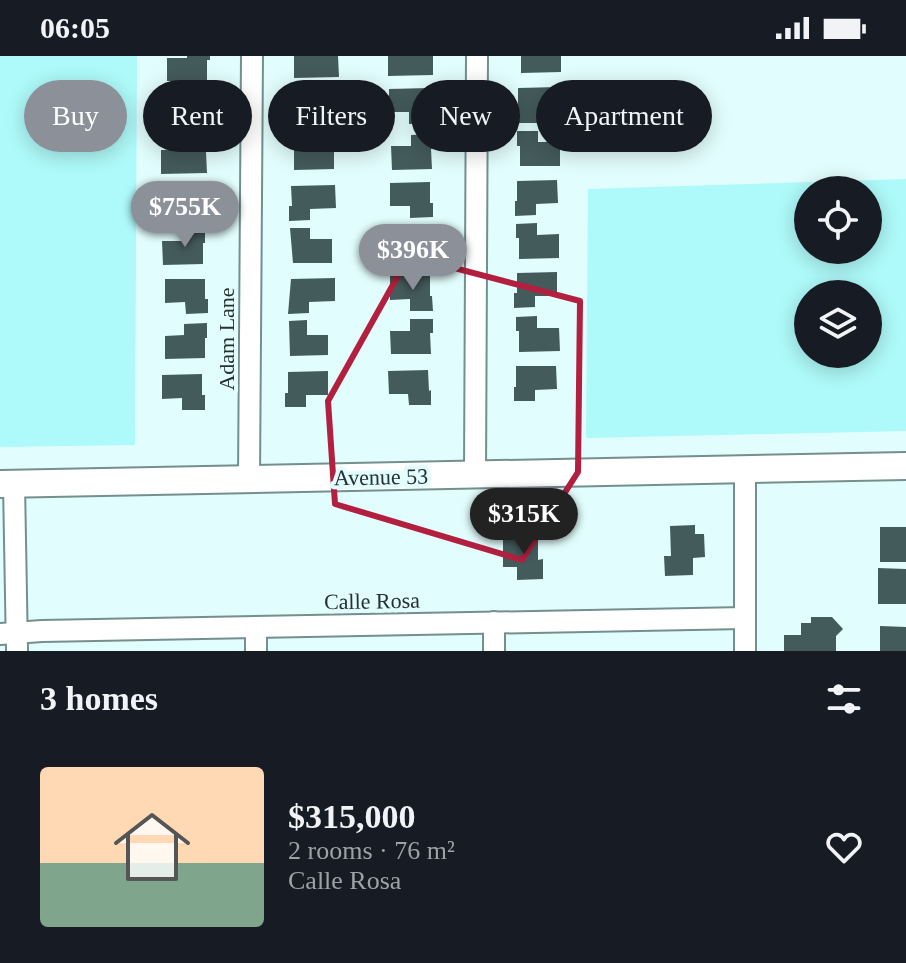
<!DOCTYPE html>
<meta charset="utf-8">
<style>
:root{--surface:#171b24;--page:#20242c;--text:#f1f3f6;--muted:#9ea1a6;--accent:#8c9099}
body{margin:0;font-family:"Times New Roman",serif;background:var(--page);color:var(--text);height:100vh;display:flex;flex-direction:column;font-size:30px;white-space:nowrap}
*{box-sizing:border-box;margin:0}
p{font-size:26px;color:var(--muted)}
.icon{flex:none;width:44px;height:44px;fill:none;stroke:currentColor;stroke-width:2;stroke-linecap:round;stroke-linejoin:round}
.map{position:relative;height:595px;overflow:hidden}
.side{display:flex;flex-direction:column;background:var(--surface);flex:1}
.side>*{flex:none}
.guide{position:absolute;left:24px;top:24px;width:858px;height:72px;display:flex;gap:16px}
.fabs{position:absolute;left:794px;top:120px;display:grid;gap:16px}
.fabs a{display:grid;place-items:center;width:88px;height:88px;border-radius:50%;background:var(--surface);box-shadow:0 4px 20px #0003;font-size:40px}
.price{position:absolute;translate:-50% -68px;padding:0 18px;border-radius:28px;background:var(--accent);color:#fff;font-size:26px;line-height:52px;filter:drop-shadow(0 2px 4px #0008)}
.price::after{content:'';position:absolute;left:50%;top:48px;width:24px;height:18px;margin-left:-12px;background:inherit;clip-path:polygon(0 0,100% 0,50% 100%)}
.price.selected{background:#222;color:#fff}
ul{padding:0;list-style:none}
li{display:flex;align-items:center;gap:24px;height:200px;padding:0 40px}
li span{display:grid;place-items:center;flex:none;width:224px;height:160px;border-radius:8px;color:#555}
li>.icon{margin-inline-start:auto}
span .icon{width:96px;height:96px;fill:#fffc;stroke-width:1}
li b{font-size:34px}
h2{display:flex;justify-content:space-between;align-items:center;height:96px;padding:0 40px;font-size:34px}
.pill{padding:0 28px;border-radius:36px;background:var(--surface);box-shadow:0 4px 20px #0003;font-size:28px;line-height:72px}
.pill.selected{background:var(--accent);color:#fff}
.status{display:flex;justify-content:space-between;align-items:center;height:56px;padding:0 40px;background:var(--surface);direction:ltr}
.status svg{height:22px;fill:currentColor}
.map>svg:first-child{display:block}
.green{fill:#aef9f9;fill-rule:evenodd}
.building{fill:#445b5b}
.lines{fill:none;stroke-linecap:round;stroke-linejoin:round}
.minor-casing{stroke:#758e8e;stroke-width:24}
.tertiary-casing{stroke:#758e8e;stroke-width:30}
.minor{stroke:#fff;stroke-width:20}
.tertiary{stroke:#fff;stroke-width:26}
.marked{fill:none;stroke:#b3203f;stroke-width:6;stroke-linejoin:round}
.labels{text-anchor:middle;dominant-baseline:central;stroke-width:8;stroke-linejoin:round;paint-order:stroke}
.street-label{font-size:22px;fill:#273131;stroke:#e2fdfd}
</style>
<div class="status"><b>06:05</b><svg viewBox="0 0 49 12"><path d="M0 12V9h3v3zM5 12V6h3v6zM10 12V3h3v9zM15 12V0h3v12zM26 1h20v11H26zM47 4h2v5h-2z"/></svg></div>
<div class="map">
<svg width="906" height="595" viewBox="0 0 906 595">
<rect width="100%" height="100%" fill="#e2fdfd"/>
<g class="green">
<path d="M 0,0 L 137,0 L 135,389 L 0,391 Z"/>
<path d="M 906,123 L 906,375 L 586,382 L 588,133 ZM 868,134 L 868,194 L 808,194 L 808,134 ZM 868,238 L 868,298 L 808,298 L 808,238 Z"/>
</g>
<g class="building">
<path d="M 187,0 L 210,0 L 210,4 L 207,4 L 207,25 L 167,25 L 167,2 L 187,2 Z"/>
<path d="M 294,0 L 338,0 L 339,21 L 294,22 Z"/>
<path d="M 388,0 L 433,0 L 433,19 L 388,20 Z"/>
<path d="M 521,0 L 561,0 L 561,16 L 521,17 Z"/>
<path d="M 558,31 L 558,55 L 537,55 L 537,67 L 516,67 L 516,53 L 518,52 L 518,32 Z"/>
<path d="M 429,32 L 429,53 L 432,53 L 432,67 L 409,68 L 409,56 L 389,56 L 389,33 Z"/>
<path d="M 329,35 L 330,59 L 308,59 L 308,71 L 290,71 L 290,36 Z"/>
<path d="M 164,38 L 204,38 L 205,58 L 207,58 L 207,73 L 185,73 L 184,61 L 165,62 Z"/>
<path d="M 517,75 L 538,75 L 538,86 L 560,86 L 560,110 L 520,110 L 520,90 L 517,90 Z"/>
<path d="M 312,78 L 312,90 L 334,90 L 334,113 L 294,114 L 294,93 L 291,93 L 291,79 Z"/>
<path d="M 434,78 L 434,93 L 431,93 L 432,113 L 392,114 L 391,90 L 411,90 L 411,79 Z"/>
<path d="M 186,82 L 209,82 L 209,96 L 206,96 L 207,117 L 161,118 L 161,94 L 186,94 Z"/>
<path d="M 557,124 L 558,147 L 536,148 L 536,159 L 515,160 L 515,145 L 517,145 L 517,125 Z"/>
<path d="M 430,126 L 430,147 L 433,147 L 433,161 L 410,162 L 410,150 L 390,150 L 390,127 Z"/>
<path d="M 204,129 L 205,150 L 207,150 L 207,164 L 184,165 L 184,153 L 164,153 L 164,130 Z"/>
<path d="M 335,129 L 336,152 L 310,153 L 310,164 L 289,165 L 289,150 L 292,150 L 291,130 Z"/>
<path d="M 537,167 L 537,179 L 559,178 L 559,202 L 519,203 L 519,182 L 516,182 L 516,168 Z"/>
<path d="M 410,170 L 433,170 L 434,184 L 431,184 L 431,205 L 391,205 L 391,182 L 410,182 Z"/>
<path d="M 290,172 L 310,172 L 310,183 L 332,183 L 332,207 L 293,207 Z"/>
<path d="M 205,173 L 205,187 L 203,187 L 203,208 L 163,209 L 162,185 L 185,185 L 185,174 Z"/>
<path d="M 557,216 L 557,240 L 535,240 L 535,251 L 514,252 L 514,237 L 517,237 L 517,217 Z"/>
<path d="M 390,220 L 430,220 L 430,240 L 432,240 L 433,255 L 410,255 L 410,243 L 390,244 Z"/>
<path d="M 335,222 L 335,245 L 309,246 L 309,257 L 288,258 L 291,223 Z"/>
<path d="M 165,223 L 205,223 L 205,243 L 208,243 L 208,257 L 186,258 L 185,246 L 165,247 Z"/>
<path d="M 537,260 L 537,272 L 559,272 L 560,295 L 519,296 L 519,275 L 516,275 L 516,261 Z"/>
<path d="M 410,263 L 433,263 L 433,277 L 430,277 L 431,298 L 391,298 L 390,275 L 410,275 Z"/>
<path d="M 307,264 L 307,279 L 328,279 L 328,299 L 290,300 L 289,265 Z"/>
<path d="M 207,267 L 207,282 L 205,282 L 205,302 L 165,303 L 165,280 L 184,279 L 184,268 Z"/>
<path d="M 516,310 L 556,310 L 557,333 L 535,334 L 535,345 L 514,345 L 514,331 L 516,331 Z"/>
<path d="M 428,314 L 429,335 L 431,334 L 431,349 L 409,349 L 408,338 L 389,338 L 388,315 Z"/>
<path d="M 328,315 L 328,339 L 306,339 L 306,351 L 285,351 L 285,337 L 288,337 L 288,316 Z"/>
<path d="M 202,318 L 202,339 L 205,339 L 205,354 L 182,354 L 182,342 L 162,343 L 162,319 Z"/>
<path d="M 695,469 L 695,478 L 704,478 L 705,501 L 693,502 L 693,519 L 665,520 L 664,500 L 671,500 L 670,470 Z"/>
<rect x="880" y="471" width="26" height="35"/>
<path d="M 538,473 L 538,504 L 543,503 L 543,523 L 517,524 L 517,511 L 503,511 L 503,483 L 521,483 L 521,474 Z"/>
<path d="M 878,512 L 906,513 L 906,548 L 878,548 Z"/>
<path d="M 811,561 L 832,561 L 843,573 L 836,580 L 836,595 L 784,595 L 784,579 L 801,579 L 801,567 L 811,567 Z"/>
<path d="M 880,570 L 906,571 L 906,595 L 880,595 Z"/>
</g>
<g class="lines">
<defs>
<g id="minor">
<path d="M 475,419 L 477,0"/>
<path d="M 249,423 L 252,0"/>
<path d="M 14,428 L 17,595"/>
<path d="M 494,566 L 494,595"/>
<path d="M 256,571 L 256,595"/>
<path d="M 0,578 L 42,575 L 745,562"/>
<path d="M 745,595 L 745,413"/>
</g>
<path id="tertiary" d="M 0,428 L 906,410"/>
</defs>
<use href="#minor" class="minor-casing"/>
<use href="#tertiary" class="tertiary-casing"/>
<use href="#minor" class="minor"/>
<use href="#tertiary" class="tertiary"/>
</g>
<path class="marked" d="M 409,200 L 580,245 L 578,416 L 522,504 L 335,448 L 328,345 Z"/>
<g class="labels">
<g class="street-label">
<text transform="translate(226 283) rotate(-90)">Adam Lane</text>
<text transform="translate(381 421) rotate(-1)">Avenue 53</text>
<text transform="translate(372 545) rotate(-1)">Calle Rosa</text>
</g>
</g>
</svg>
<div class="fabs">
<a><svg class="icon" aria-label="locate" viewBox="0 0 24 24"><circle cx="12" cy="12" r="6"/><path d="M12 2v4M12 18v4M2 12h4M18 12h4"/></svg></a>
<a><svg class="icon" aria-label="layers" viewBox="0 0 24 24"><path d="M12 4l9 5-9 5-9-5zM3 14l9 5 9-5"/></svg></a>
</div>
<b class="price" style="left:185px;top:193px">$755K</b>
<b class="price" style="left:413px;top:236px">$396K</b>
<b class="price selected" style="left:524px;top:500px">$315K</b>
<div class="guide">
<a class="pill selected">Buy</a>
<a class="pill">Rent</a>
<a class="pill">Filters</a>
<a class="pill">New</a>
<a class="pill">Apartment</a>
</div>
</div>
<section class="side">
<h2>3 homes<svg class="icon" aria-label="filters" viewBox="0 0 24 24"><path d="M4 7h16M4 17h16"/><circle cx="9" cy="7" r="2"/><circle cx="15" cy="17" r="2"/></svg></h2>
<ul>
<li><span style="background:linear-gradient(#ffd9b3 60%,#7fa58c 0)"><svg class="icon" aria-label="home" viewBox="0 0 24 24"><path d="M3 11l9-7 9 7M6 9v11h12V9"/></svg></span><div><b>$315,000</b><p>2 rooms · 76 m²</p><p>Calle Rosa</p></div><svg class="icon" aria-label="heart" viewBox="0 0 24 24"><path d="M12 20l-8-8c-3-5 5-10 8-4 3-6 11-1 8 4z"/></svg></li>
</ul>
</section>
